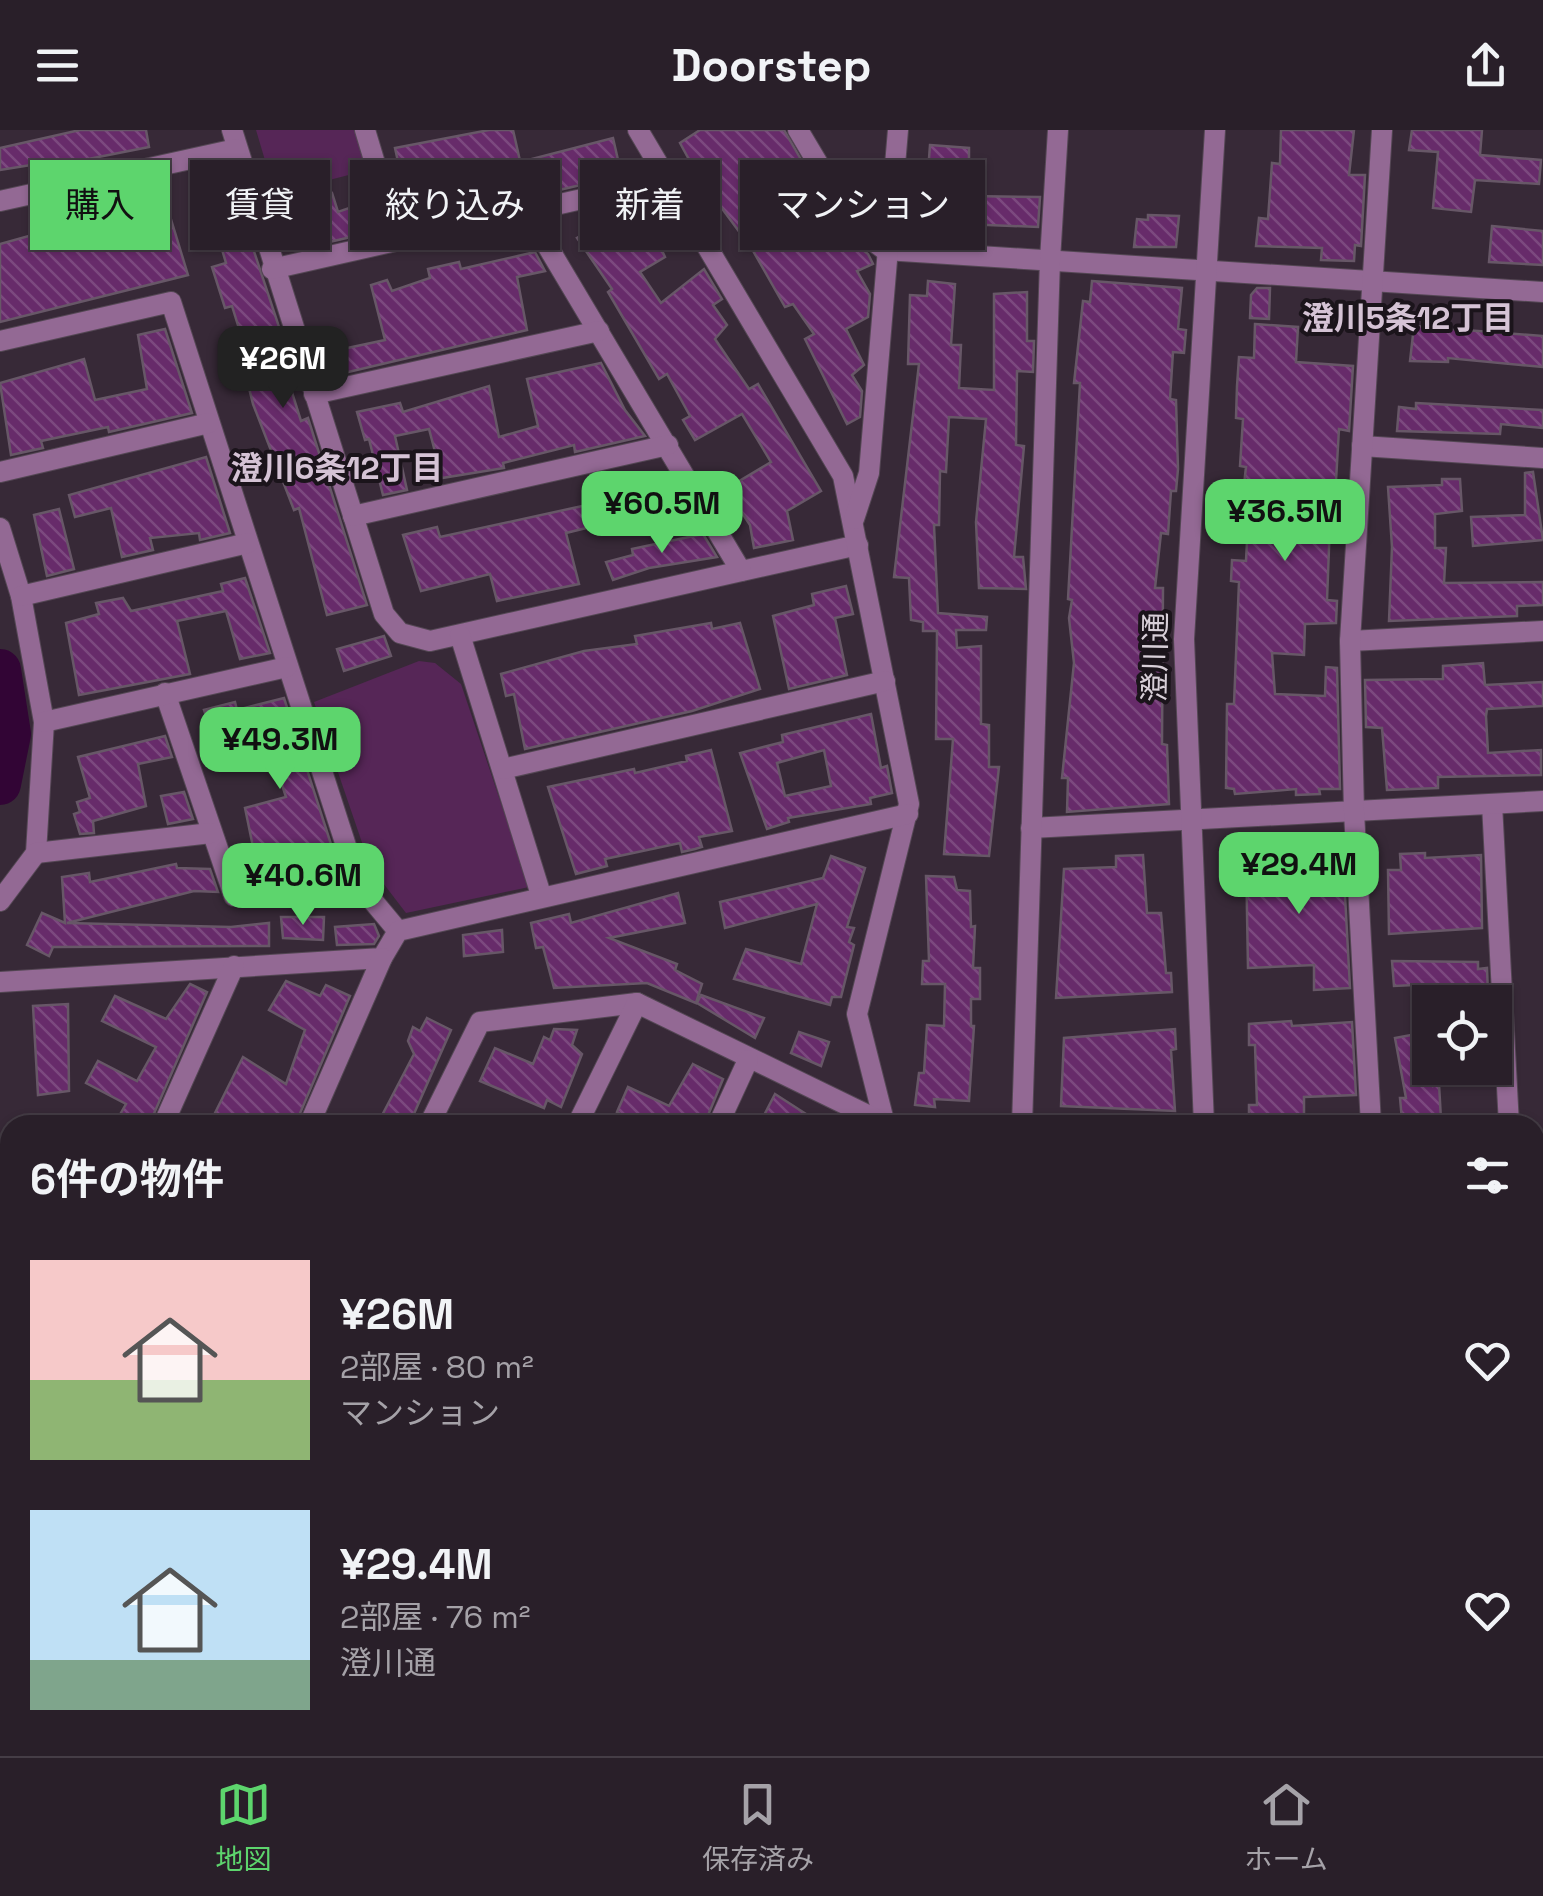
<!DOCTYPE html>
<html lang="ja">
<meta charset="utf-8">
<style>
:root{--surface:#291f29;--page:#352c35;--text:#f1f3f6;--muted:#a5a2a8;--line:#453d46;--accent:#5dd56d}
body{margin:0;font-family:"Space Grotesk","Noto Sans JP",sans-serif;background:var(--page);color:var(--text);height:100vh;display:flex;flex-direction:column;font-size:38px;white-space:nowrap}
*{box-sizing:border-box;margin:0}
p{font-size:32px;color:var(--muted)}
.icon{flex:none;width:55px;height:55px;fill:none;stroke:currentColor;stroke-width:2;stroke-linecap:round;stroke-linejoin:round}
.map{position:relative;flex:1;overflow:hidden}
.panel{position:absolute;left:0px;top:985px;width:1545px;height:642px;display:flex;flex-direction:column;background:var(--surface);border-radius:30px 30px 0 0;box-shadow:0 2px 8px #0004,0 0 0 2px var(--line)}
.panel>*{flex:none}
.hud{position:absolute;left:30px;top:30px;width:1000px;height:90px;display:flex;gap:20px}
.controls{position:absolute;left:1412px;top:855px;display:grid;gap:20px}
.controls a{display:grid;place-items:center;width:100px;height:100px;border-radius:0px;background:var(--surface);box-shadow:0 2px 8px #0004,0 0 0 2px var(--line);font-size:50px}
.price{position:absolute;translate:-50% -85px;padding:0 22px;border-radius:20px;background:var(--accent);color:#111;font-size:32px;line-height:65px;filter:drop-shadow(0 2px 5px #0008)}
.price::after{content:'';position:absolute;left:50%;top:60px;width:30px;height:22px;margin-left:-15px;background:inherit;clip-path:polygon(0 0,100% 0,50% 100%)}
.price.selected{background:#222;color:#fff}
ul{padding:0;list-style:none}
li{display:flex;align-items:center;gap:30px;height:250px;padding:0 30px}
li span{display:grid;place-items:center;flex:none;width:280px;height:200px;border-radius:0px;color:#555}
li>.icon{margin-inline-start:auto}
span .icon{width:120px;height:120px;fill:#fffc;stroke-width:1}
li b{font-size:42px}
h2{display:flex;justify-content:space-between;align-items:center;height:120px;padding:0 30px;font-size:42px}
.tag{padding:0 35px;border-radius:0px;background:var(--surface);box-shadow:0 2px 8px #0004,0 0 0 2px var(--line);font-size:35px;line-height:90px}
.tag.selected{background:var(--accent);color:#111}
header{display:flex;justify-content:space-between;align-items:center;height:130px;padding:0 30px;background:var(--surface);font-size:45px;font-weight:800}
.menu{display:flex;justify-content:space-around;align-items:center;height:140px;border-top:2px solid var(--line);background:var(--surface);font-size:28px;color:var(--muted)}
.menu a{display:grid;justify-items:center;gap:5px}
.menu .selected{color:var(--accent)}
.map>svg:first-child{display:block}
.park{fill:#562657}
.lines{fill:none;stroke-linecap:round;stroke-linejoin:round}
.river{stroke:#320535;stroke-width:42}
.building{fill:url(#building-back-hatch);stroke:#675767;stroke-width:2.5;fill-rule:evenodd}
.minor-casing{stroke:#544754;stroke-width:22}
.tertiary-casing{stroke:#544754;stroke-width:22}
.minor{stroke:#936994;stroke-width:20}
.tertiary{stroke:#936994;stroke-width:20}
.labels{text-anchor:middle;dominant-baseline:central;stroke-width:8;stroke-linejoin:round;paint-order:stroke}
.street-label{font-size:30px;fill:#d8cfd8;stroke:#1b141b}
.neighbourhood-label{font-size:32px;font-weight:bold;fill:#d5c3d5;stroke:#1b141b}
</style>
<header><svg class="icon" aria-label="menu" viewBox="0 0 24 24"><path d="M4 6h16M4 12h16M4 18h16"/></svg>Doorstep<svg class="icon" aria-label="share" viewBox="0 0 24 24"><path d="M12 15V3M7 8l5-5 5 5M5 13v7h14v-7"/></svg></header>
<div class="map">
<svg width="1543" height="1626" viewBox="0 0 1543 1626">
<defs>
<pattern id="building-back-hatch" width="6" height="6" patternUnits="userSpaceOnUse" patternTransform="scale(2.5)"><rect width="6" height="6" fill="#672b6a"/><path d="M-1 5l2 2M0 0l6 6M5-1l2 2" fill="none" stroke="#7c497f"/></pattern>
</defs>
<rect width="100%" height="100%" fill="#372937"/>
<g class="park">
<path d="M 256,0 L 358,0 L 368,40 L 275,64 Z"/>
<path d="M 419,531 L 435,533 L 461,554 L 529,757 L 406,783 L 370,736 L 314,572 Z"/>
</g>
<g class="lines">
<path class="river" d="M 0,540 L 10,604 L 0,654"/>
</g>
<g class="building">
<path d="M 80,0 L 146,0 L 149,17 L 63,34 L 62,30 L 0,40 L 0,18 Z"/>
<path d="M 489,0 L 513,0 L 528,66 L 457,81 L 455,73 L 416,85 L 414,77 L 403,80 L 395,53 L 402,50 L 395,18 Z"/>
<path d="M 700,0 L 784,0 L 845,106 L 868,124 L 873,134 L 857,141 L 870,164 L 868,187 L 846,199 L 864,235 L 852,245 L 862,261 L 860,287 L 847,294 L 805,209 L 814,204 L 793,174 L 785,177 L 752,119 L 698,46 L 680,13 Z"/>
<path d="M 1281,0 L 1354,0 L 1349,45 L 1365,45 L 1361,116 L 1355,115 L 1354,131 L 1321,130 L 1322,118 L 1256,116 L 1259,88 L 1268,89 L 1272,33 L 1280,34 Z"/>
<path d="M 1412,0 L 1482,0 L 1480,25 L 1541,30 L 1539,54 L 1475,50 L 1471,82 L 1433,78 L 1438,22 L 1409,20 Z"/>
<path d="M 613,8 L 621,43 L 585,54 L 546,63 L 524,31 Z"/>
<path d="M 930,15 L 969,18 L 969,66 L 1040,67 L 1038,97 L 963,94 L 963,103 L 915,101 L 916,68 L 926,69 Z"/>
<path d="M 162,60 L 188,145 L 0,192 L 0,114 L 129,78 L 125,67 Z"/>
<path d="M 332,63 L 338,82 L 372,70 L 381,100 L 308,117 L 303,81 L 315,76 L 312,67 Z"/>
<path d="M 235,64 L 284,212 L 277,215 L 301,291 L 308,288 L 367,475 L 327,485 L 299,378 L 294,380 L 253,274 L 246,246 L 253,244 L 232,176 L 225,178 L 212,137 L 226,133 L 208,72 Z"/>
<path d="M 1148,85 L 1179,86 L 1176,117 L 1134,117 L 1137,89 L 1148,90 Z"/>
<path d="M 611,88 L 622,103 L 647,88 L 665,127 L 640,142 L 661,173 L 704,139 L 722,169 L 713,175 L 727,195 L 715,209 L 749,259 L 758,254 L 821,361 L 787,381 L 793,410 L 754,418 L 750,395 L 726,359 L 771,332 L 742,284 L 695,310 L 683,290 L 690,286 L 667,244 L 659,249 L 608,162 L 612,159 L 577,108 Z"/>
<path d="M 1492,96 L 1543,101 L 1543,135 L 1489,132 Z"/>
<path d="M 535,122 L 545,141 L 517,147 L 527,200 L 344,243 L 338,220 L 385,210 L 371,155 L 387,150 L 392,161 L 430,148 L 428,139 L 459,132 L 461,139 Z"/>
<path d="M 928,151 L 955,154 L 951,215 L 961,215 L 959,258 L 994,260 L 994,164 L 1027,162 L 1027,211 L 1034,211 L 1033,242 L 1017,241 L 1016,315 L 1024,316 L 1014,427 L 1023,427 L 1026,459 L 979,458 L 976,392 L 986,289 L 949,287 L 946,342 L 940,341 L 939,395 L 934,395 L 938,483 L 987,487 L 986,500 L 956,500 L 957,518 L 981,516 L 981,594 L 989,595 L 989,637 L 999,637 L 989,726 L 944,724 L 953,609 L 936,609 L 937,501 L 923,501 L 923,492 L 911,490 L 909,448 L 894,447 L 919,234 L 908,234 L 910,165 L 927,166 Z"/>
<path d="M 1092,151 L 1182,158 L 1178,199 L 1186,200 L 1184,223 L 1173,222 L 1170,269 L 1176,270 L 1178,339 L 1176,361 L 1171,361 L 1168,404 L 1161,403 L 1155,458 L 1163,458 L 1162,614 L 1167,615 L 1169,674 L 1067,682 L 1068,648 L 1062,648 L 1074,533 L 1069,488 L 1072,470 L 1068,469 L 1080,253 L 1074,253 L 1083,171 L 1090,172 Z"/>
<path d="M 1257,158 L 1270,158 L 1269,189 L 1250,188 L 1251,165 Z"/>
<path d="M 1255,194 L 1298,197 L 1296,232 L 1353,236 L 1349,301 L 1339,299 L 1335,368 L 1331,367 L 1327,470 L 1337,471 L 1336,493 L 1305,494 L 1304,525 L 1272,523 L 1275,564 L 1325,566 L 1326,537 L 1337,538 L 1340,659 L 1319,659 L 1320,664 L 1296,665 L 1296,659 L 1235,664 L 1234,659 L 1226,658 L 1227,574 L 1234,574 L 1239,452 L 1231,451 L 1232,430 L 1246,431 L 1249,373 L 1242,373 L 1246,337 L 1240,336 L 1243,289 L 1236,288 L 1237,256 L 1239,227 L 1254,228 Z"/>
<path d="M 1414,196 L 1543,206 L 1543,237 L 1448,228 L 1448,232 L 1410,231 Z"/>
<path d="M 165,199 L 192,283 L 109,302 L 108,297 L 41,311 L 43,318 L 11,325 L 0,253 L 84,229 L 95,270 L 147,259 L 138,205 Z"/>
<path d="M 601,233 L 625,280 L 645,306 L 575,322 L 574,315 L 503,333 L 504,338 L 442,348 L 429,299 L 395,306 L 407,360 L 383,365 L 369,309 L 365,310 L 357,282 L 400,273 L 403,282 L 489,256 L 499,307 L 538,296 L 527,249 Z"/>
<path d="M 1416,273 L 1543,280 L 1543,298 L 1501,294 L 1500,304 L 1397,301 L 1399,277 L 1416,279 Z"/>
<path d="M 206,327 L 230,403 L 200,410 L 199,403 L 150,408 L 153,420 L 122,427 L 111,378 L 75,387 L 69,365 Z"/>
<path d="M 1533,342 L 1543,410 L 1473,416 L 1471,387 L 1525,385 L 1525,343 Z"/>
<path d="M 1442,349 L 1460,349 L 1462,381 L 1435,384 L 1435,418 L 1446,418 L 1444,453 L 1543,452 L 1543,475 L 1517,476 L 1517,486 L 1389,491 L 1392,417 L 1388,357 L 1442,355 Z"/>
<path d="M 670,351 L 685,374 L 566,403 L 579,454 L 497,471 L 490,444 L 421,461 L 403,405 L 437,397 L 440,407 L 587,375 L 584,362 L 625,352 L 628,361 Z"/>
<path d="M 59,379 L 74,439 L 47,446 L 34,385 Z"/>
<path d="M 703,404 L 717,427 L 649,438 L 613,450 L 606,432 L 633,425 L 632,419 Z"/>
<path d="M 245,448 L 270,523 L 240,529 L 226,481 L 177,491 L 190,544 L 79,565 L 66,493 L 99,484 L 96,473 L 123,468 L 131,481 L 223,461 L 221,454 Z"/>
<path d="M 846,456 L 853,484 L 835,488 L 847,545 L 789,559 L 773,486 L 814,475 L 812,464 Z"/>
<path d="M 711,493 L 712,499 L 740,493 L 760,559 L 692,581 L 525,619 L 514,564 L 506,566 L 501,544 L 584,521 L 637,514 L 635,506 Z"/>
<path d="M 384,506 L 391,526 L 344,541 L 337,519 Z"/>
<path d="M 1483,533 L 1485,555 L 1543,552 L 1543,576 L 1487,579 L 1486,586 L 1488,623 L 1541,620 L 1541,645 L 1438,647 L 1438,658 L 1387,660 L 1382,598 L 1366,597 L 1365,550 L 1443,549 L 1443,536 Z"/>
<path d="M 284,568 L 338,736 L 307,745 L 303,732 L 259,746 L 245,678 L 286,667 L 264,599 L 214,611 L 204,580 L 235,572 L 237,580 Z"/>
<path d="M 871,584 L 881,638 L 887,636 L 892,663 L 870,668 L 871,674 L 788,688 L 789,692 L 767,699 L 740,623 L 783,612 L 782,605 ZM 824,620 L 831,656 L 785,666 L 777,633 Z"/>
<path d="M 165,606 L 172,627 L 138,634 L 146,676 L 93,691 L 94,703 L 80,704 L 74,684 L 80,682 L 77,672 L 90,668 L 78,627 Z"/>
<path d="M 711,620 L 732,701 L 699,707 L 702,717 L 695,719 L 682,722 L 680,713 L 605,729 L 607,736 L 576,744 L 548,657 L 634,639 L 635,643 L 687,631 L 686,626 Z"/>
<path d="M 184,662 L 193,689 L 168,694 L 161,666 Z"/>
<path d="M 1425,723 L 1425,728 L 1481,725 L 1482,798 L 1389,804 L 1388,740 L 1401,740 L 1400,724 Z"/>
<path d="M 1143,725 L 1147,783 L 1161,783 L 1166,843 L 1171,843 L 1172,862 L 1056,868 L 1064,739 L 1116,737 L 1116,726 Z"/>
<path d="M 831,726 L 865,738 L 847,797 L 854,798 L 849,812 L 854,815 L 841,867 L 832,867 L 830,875 L 734,849 L 746,819 L 801,834 L 817,774 L 725,798 L 720,772 L 823,748 Z"/>
<path d="M 1246,726 L 1275,726 L 1276,731 L 1343,728 L 1350,858 L 1314,860 L 1314,835 L 1248,838 Z"/>
<path d="M 176,734 L 177,738 L 210,739 L 218,762 L 194,761 L 67,793 L 231,797 L 269,793 L 269,816 L 53,817 L 49,826 L 27,815 L 42,783 L 65,793 L 62,747 L 89,743 L 90,752 Z"/>
<path d="M 926,746 L 954,747 L 957,760 L 970,761 L 971,797 L 975,796 L 973,838 L 980,838 L 980,869 L 971,869 L 971,896 L 974,896 L 969,971 L 934,969 L 935,977 L 915,975 L 919,943 L 924,943 L 927,895 L 944,896 L 945,854 L 922,854 L 923,831 L 929,831 Z"/>
<path d="M 678,763 L 685,793 L 609,808 L 677,834 L 675,840 L 702,854 L 696,873 L 647,853 L 554,858 L 543,817 L 536,818 L 531,793 L 569,784 L 571,793 Z"/>
<path d="M 281,787 L 324,787 L 323,810 L 283,808 Z"/>
<path d="M 374,794 L 379,806 L 374,814 L 337,815 L 335,797 Z"/>
<path d="M 502,800 L 503,822 L 464,826 L 463,805 Z"/>
<path d="M 1392,831 L 1478,832 L 1478,839 L 1487,838 L 1488,864 L 1436,865 L 1436,854 L 1394,856 Z"/>
<path d="M 286,851 L 320,866 L 326,855 L 350,866 L 295,995 L 209,995 L 243,927 L 286,954 L 305,900 L 269,880 Z"/>
<path d="M 190,854 L 207,862 L 149,995 L 114,995 L 126,974 L 86,953 L 98,931 L 137,951 L 156,917 L 102,891 L 115,866 L 166,889 Z"/>
<path d="M 701,865 L 764,888 L 755,908 L 697,873 Z"/>
<path d="M 68,874 L 69,961 L 38,965 L 33,876 Z"/>
<path d="M 427,888 L 451,900 L 409,995 L 377,995 L 414,924 L 408,911 L 413,897 L 420,901 Z"/>
<path d="M 1291,891 L 1292,896 L 1352,892 L 1356,965 L 1304,967 L 1304,995 L 1249,995 L 1249,975 L 1257,975 L 1255,915 L 1249,915 L 1249,894 Z"/>
<path d="M 554,899 L 577,900 L 572,915 L 582,924 L 561,977 L 547,970 L 544,978 L 480,951 L 495,918 L 533,934 L 544,907 L 550,910 Z"/>
<path d="M 1175,899 L 1176,919 L 1171,920 L 1175,981 L 1061,976 L 1064,908 Z"/>
<path d="M 799,902 L 829,912 L 821,936 L 791,923 Z"/>
<path d="M 1422,903 L 1433,956 L 1439,954 L 1441,989 L 1402,990 L 1400,968 L 1406,968 L 1395,908 Z"/>
<path d="M 693,934 L 723,949 L 704,995 L 641,995 L 617,982 L 628,957 L 669,976 Z"/>
<path d="M 775,964 L 823,995 L 759,995 Z"/>
</g>
<g class="lines">
<defs>
<g id="minor">
<path d="M 232,0 L 384,484 L 400,503 L 430,511 L 858,415"/>
<path d="M 365,0 L 398,110"/>
<path d="M 638,0 L 843,346 L 909,674 L 857,884 L 885,995"/>
<path d="M 798,0 L 857,99 L 885,120 L 1543,162"/>
<path d="M 0,71 L 236,19"/>
<path d="M 532,80 L 542,107 L 741,441"/>
<path d="M 272,139 L 666,50"/>
<path d="M 0,211 L 171,172 L 358,753 L 398,801"/>
<path d="M 314,264 L 599,201"/>
<path d="M 1362,316 L 1543,328"/>
<path d="M 0,342 L 209,293"/>
<path d="M 353,386 L 668,315"/>
<path d="M 854,389 L 869,343 L 898,0"/>
<path d="M 0,398 L 21,466 L 44,592 L 36,723 L 0,771"/>
<path d="M 21,466 L 248,413"/>
<path d="M 460,505 L 541,765"/>
<path d="M 1350,511 L 1543,501"/>
<path d="M 165,563 L 234,766 L 358,753"/>
<path d="M 44,592 L 287,537"/>
<path d="M 503,639 L 885,551"/>
<path d="M 1492,674 L 1509,995"/>
<path d="M 1031,698 L 1543,671"/>
<path d="M 36,723 L 211,703"/>
<path d="M 0,852 L 382,828 L 398,801 L 908,684"/>
<path d="M 163,995 L 234,836"/>
<path d="M 309,995 L 382,828"/>
<path d="M 429,995 L 480,892 L 637,873"/>
<path d="M 577,995 L 637,873 L 884,993"/>
<path d="M 718,995 L 748,930"/>
<path d="M 1022,995 L 1050,130 L 1058,0"/>
<path d="M 1371,995 L 1354,682 L 1350,511 L 1382,0"/>
<path d="M 1535,1257 L 1543,1256"/>
<path d="M 0,1365 L 10,1360"/>
<path d="M 1535,1475 L 1543,1626"/>
<path d="M 126,1618 L 153,1626"/>
<path d="M 440,1618 L 437,1622 L 446,1626"/>
<path d="M 765,1618 L 783,1626"/>
<path d="M 1028,1618 L 1029,1626"/>
<path d="M 1402,1618 L 1402,1626"/>
<path d="M 175,1626 L 179,1618"/>
<path d="M 300,1626 L 304,1618"/>
<path d="M 803,1626 L 805,1618"/>
<path d="M 950,1626 L 952,1618"/>
</g>
<g id="tertiary">
<path d="M 1204,995 L 1184,509 L 1215,0"/>
<path d="M 1236,1618 L 1237,1626"/>
</g>
</defs>
<use href="#minor" class="minor-casing"/>
<use href="#tertiary" class="tertiary-casing"/>
<use href="#minor" class="minor"/>
<use href="#tertiary" class="tertiary"/>
</g>
<g class="labels">
<g class="street-label">
<text transform="translate(1155 527) rotate(-89)">澄川通</text>
</g>
<g class="neighbourhood-label">
<text x="1408" y="188">澄川5条12丁目</text>
<text x="337" y="338">澄川6条12丁目</text>
</g>
</g>
</svg>
<div class="controls">
<a><svg class="icon" aria-label="locate" viewBox="0 0 24 24"><circle cx="12" cy="12" r="6"/><path d="M12 2v4M12 18v4M2 12h4M18 12h4"/></svg></a>
</div>
<b class="price selected" style="left:283px;top:281px">¥26M</b>
<b class="price" style="left:662px;top:426px">¥60.5M</b>
<b class="price" style="left:1285px;top:434px">¥36.5M</b>
<b class="price" style="left:280px;top:662px">¥49.3M</b>
<b class="price" style="left:1299px;top:787px">¥29.4M</b>
<b class="price" style="left:303px;top:798px">¥40.6M</b>
<div class="hud">
<a class="tag selected">購入</a>
<a class="tag">賃貸</a>
<a class="tag">絞り込み</a>
<a class="tag">新着</a>
<a class="tag">マンション</a>
</div>
<section class="panel">
<h2>6件の物件<svg class="icon" aria-label="filters" viewBox="0 0 24 24"><path d="M4 7h16M4 17h16"/><circle cx="9" cy="7" r="2"/><circle cx="15" cy="17" r="2"/></svg></h2>
<ul>
<li><span style="background:linear-gradient(#f6c9c9 60%,#8fb573 0)"><svg class="icon" aria-label="home" viewBox="0 0 24 24"><path d="M3 11l9-7 9 7M6 9v11h12V9"/></svg></span><div><b>¥26M</b><p>2部屋 · 80 m²</p><p>マンション</p></div><svg class="icon" aria-label="heart" viewBox="0 0 24 24"><path d="M12 20l-8-8c-3-5 5-10 8-4 3-6 11-1 8 4z"/></svg></li>
<li><span style="background:linear-gradient(#bfe0f5 75%,#7fa58c 0)"><svg class="icon" aria-label="home" viewBox="0 0 24 24"><path d="M3 11l9-7 9 7M6 9v11h12V9"/></svg></span><div><b>¥29.4M</b><p>2部屋 · 76 m²</p><p>澄川通</p></div><svg class="icon" aria-label="heart" viewBox="0 0 24 24"><path d="M12 20l-8-8c-3-5 5-10 8-4 3-6 11-1 8 4z"/></svg></li>
</ul>
</section>
</div>
<nav class="menu">
<a class="selected"><svg class="icon" aria-label="map" viewBox="0 0 24 24"><path d="M3 6l6-2 6 2 6-2v14l-6 2-6-2-6 2zM9 4v14M15 6v14"/></svg>地図</a>
<a><svg class="icon" aria-label="saved" viewBox="0 0 24 24"><path d="M7 4h10v16l-5-4-5 4z"/></svg>保存済み</a>
<a><svg class="icon" aria-label="home" viewBox="0 0 24 24"><path d="M3 11l9-7 9 7M6 9v11h12V9"/></svg>ホーム</a>
</nav>
